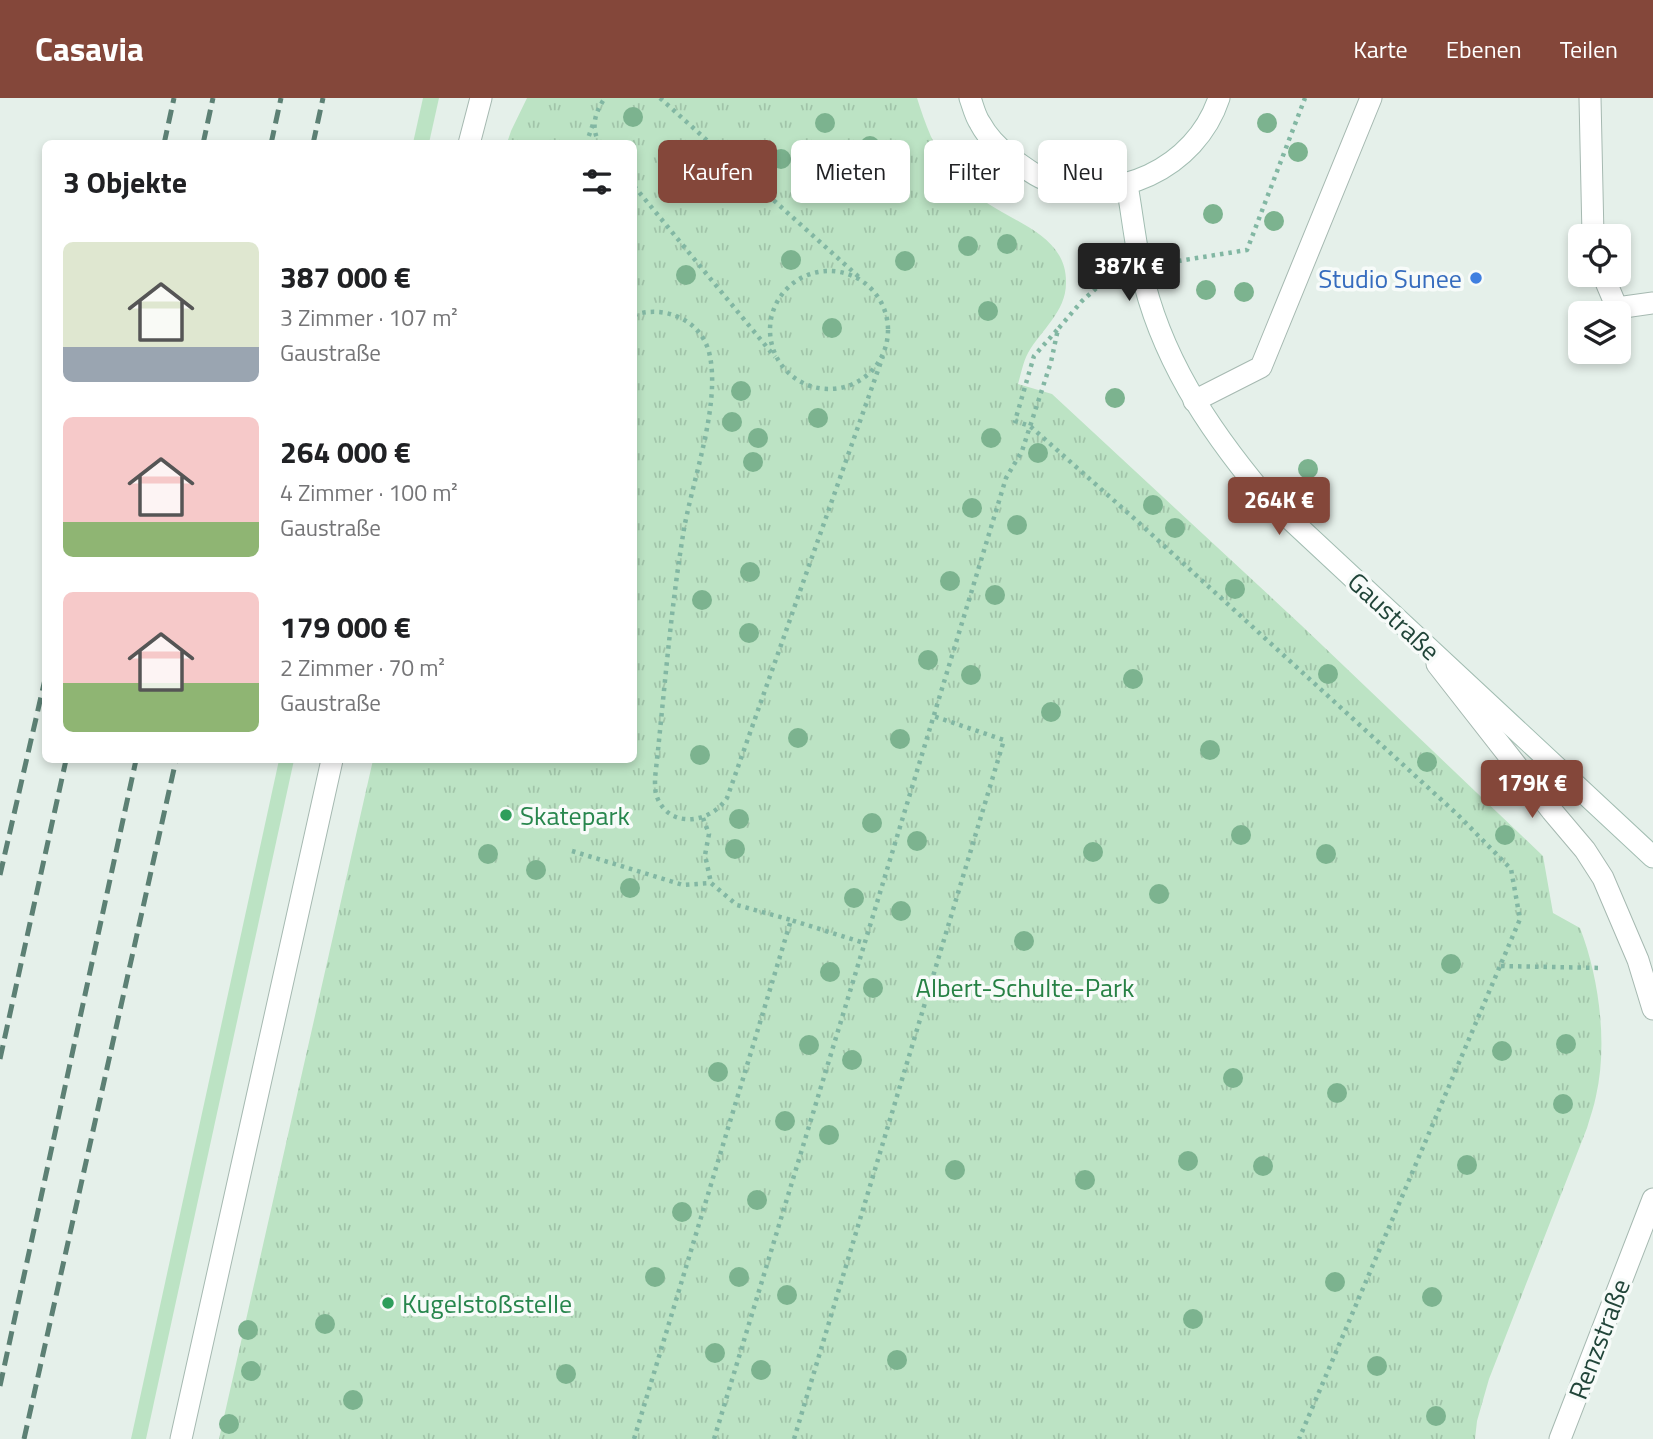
<!DOCTYPE html>
<html lang="de">
<meta charset="utf-8">
<style>
:root{--surface:#fff;--page:#f2f2f2;--text:#202124;--muted:#757577;--accent:#84473a}
body{margin:0;font-family:"Titillium Web",sans-serif;background:var(--page);color:var(--text);height:100vh;display:flex;flex-direction:column;font-size:26px;white-space:nowrap}
*{box-sizing:border-box;margin:0}
p{font-size:23px;color:var(--muted)}
.icon{flex:none;width:38px;height:38px;fill:none;stroke:currentColor;stroke-width:2;stroke-linecap:round;stroke-linejoin:round}
.map{position:relative;flex:1;overflow:hidden}
.sheet{position:absolute;left:42px;top:42px;width:595px;height:623px;display:flex;flex-direction:column;background:var(--surface);border-radius:10px;box-shadow:0 4px 10px #0003}
.sheet>*{flex:none}
.banner{position:absolute;left:658px;top:42px;width:665px;height:63px;display:flex;gap:14px}
.fabs{position:absolute;left:1568px;top:126px;display:grid;gap:14px}
.fabs a{display:grid;place-items:center;width:63px;height:63px;border-radius:10px;background:var(--surface);box-shadow:0 4px 10px #0003;font-size:35px}
.price{position:absolute;translate:-50% -60px;padding:0 16px;border-radius:7px;background:var(--accent);color:#fff;font-size:23px;line-height:46px;filter:drop-shadow(0 2px 4px #0008)}
.price::after{content:'';position:absolute;left:50%;top:42px;width:21px;height:16px;margin-left:-10px;background:inherit;clip-path:polygon(0 0,100% 0,50% 100%)}
.price.active{background:#222;color:#fff}
ul{padding:0;list-style:none}
li{display:flex;align-items:center;gap:21px;height:175px;padding:0 21px}
li span{display:grid;place-items:center;flex:none;width:196px;height:140px;border-radius:10px;color:#555}
li>.icon{margin-inline-start:auto}
span .icon{width:84px;height:84px;fill:#fffc;stroke-width:1}
li b{font-size:30px}
h2{display:flex;justify-content:space-between;align-items:center;height:84px;padding:0 21px;font-size:30px}
.chip{padding:0 24px;border-radius:10px;background:var(--surface);box-shadow:0 4px 10px #0003;font-size:24px;line-height:63px}
.chip.active{background:var(--accent);color:#fff}
header{display:flex;align-items:center;gap:42px;box-sizing:border-box;height:98px;padding:0 35px;background:var(--accent);color:#fff}
header strong{font-size:33px}
nav{display:flex;gap:38px;margin-inline-start:auto;font-size:24px}
.map>svg:first-child{display:block}
.green{fill:#bce3c4}
.park{fill:url(#park-tufts)}
.lines{fill:none;stroke-linecap:round;stroke-linejoin:round}
.service-casing{stroke:#a6b9b1;stroke-width:23}
.minor-casing{stroke:#a6b9b1;stroke-width:23}
.tertiary-casing{stroke:#a6b9b1;stroke-width:23}
.secondary-casing{stroke:#a2bdb2;stroke-width:23}
.path{stroke:#82b7a3;stroke-width:4.5;stroke-dasharray:3.5 5;stroke-linecap:butt}
.service{stroke:#fff;stroke-width:21}
.minor{stroke:#fff;stroke-width:21}
.tertiary{stroke:#fff;stroke-width:21}
.secondary{stroke:#fff;stroke-width:21}
.rail{stroke:#5c8074;stroke-width:5;stroke-dasharray:14 7;stroke-linecap:butt}
.tree{fill:#7cb38f}
.shop-dot{fill:#3f7fe0;stroke:#f7fbf9;stroke-width:2.5}
.leisure-dot{fill:#2e9e5b;stroke:#f7fbf9;stroke-width:2.5}
.labels{text-anchor:middle;dominant-baseline:central;stroke-width:7;stroke-linejoin:round;paint-order:stroke}
.shop-label{font-size:26px;fill:#366cbe;stroke:#f7fbf9;text-anchor:end}
.street-label{font-size:26px;fill:#214539;stroke:#f7fbf9}
.leisure-label{font-size:26px;fill:#27864d;stroke:#f7fbf9;text-anchor:start}
.park-label{font-size:26px;fill:#268144;stroke:#f7fbf9}
</style>
<header>
<strong>Casavia</strong>
<nav><a>Karte</a><a>Ebenen</a><a>Teilen</a></nav>
</header>
<div class="map">
<svg width="1653" height="1341" viewBox="0 0 1653 1341">
<defs>
<pattern id="park-tufts" width="24" height="20" patternUnits="userSpaceOnUse" patternTransform="scale(1.75)"><rect width="24" height="20" fill="#bce3c4"/><path d="M3 7l-1-3M5 7V3M7 7l1-3M15 17l-1-3M17 17v-4M19 17l1-3" fill="none" stroke="#a1c4a9"/></pattern>
</defs>
<rect width="100%" height="100%" fill="#e5f0ea"/>
<g class="green">
<path d="M 423,0 L 439,0 L 429,45 L 413,45 Z"/>
<path d="M 279,662 L 294,662 L 146,1341 L 131,1341 Z"/>
</g>
<path class="park" d="M 527,0 L 917,0 C 925,25 934,52 952,72 C 963,84 974,96 987,105 C 1018,126 1067,139 1066,185 C 1066,214 1041,232 1028,255 C 1023,264 1021,276 1018,286 L 1052,296 L 1301,527 L 1543,758 L 1553,815 L 1580,830 C 1599,879 1608,946 1596,998 C 1594,1009 1590,1019 1587,1030 L 1489,1281 L 1477,1323 L 1475,1341 L 219,1341 L 373,662 L 634,662 L 634,46 L 507,45 L 511,33 Z"/>
<g class="lines">
<defs>
<g id="service">
<path d="M 1590,0 L 1593,138"/>
<path d="M 469,46 L 481,0"/>
<path d="M 1603,177 L 1617,210 L 1653,205"/>
<path d="M 181,1341 L 332,662"/>
</g>
<path id="minor" d="M 1194,303 L 1261,269 L 1371,0"/>
<g id="tertiary">
<path d="M 1437,566 L 1552,713 L 1585,752 L 1603,780 L 1638,862 L 1653,911"/>
<path d="M 1560,1341 L 1653,1101"/>
</g>
<g id="secondary">
<path d="M 970,0 C 973,8 975,18 980,25 C 989,42 1006,57 1021,67 C 1028,72 1036,78 1044,81 C 1114,109 1196,70 1219,0"/>
<path d="M 1127,87 C 1132,115 1135,144 1141,171 C 1160,258 1207,329 1263,396 L 1653,759"/>
</g>
</defs>
<use href="#service" class="service-casing"/>
<use href="#minor" class="minor-casing"/>
<use href="#tertiary" class="tertiary-casing"/>
<use href="#secondary" class="secondary-casing"/>
<g class="path">
<path d="M 660,0 L 860,180"/>
<path d="M 586,46 L 593,26"/>
<path d="M 600,46 C 590,30 595,14 605,0"/>
<path d="M 634,88 L 775,259"/>
<path d="M 1178,163 L 1247,152 L 1305,0"/>
<circle cx="829" cy="232" r="59"/>
<path d="M 634,217 C 664,207 700,221 709,254 C 722,306 691,385 683,437 C 670,517 664,599 655,680 C 655,685 655,692 656,696 C 667,732 710,726 727,700 L 883,258"/>
<path d="M 1057,232 L 1034,258 L 1015,323 L 1030,328 L 1137,423 L 1458,717 L 1511,771 L 1520,821 L 1299,1341"/>
<path d="M 703,720 L 709,736 L 705,757 L 711,785"/>
<path d="M 572,753 L 683,787 L 711,785 L 737,807 L 791,822"/>
<path d="M 1501,868 L 1601,870"/>
<path d="M 634,1341 L 791,822 L 864,845"/>
<path d="M 714,1341 L 1006,380 L 1022,353 L 1051,264 L 1058,231 L 1082,203 L 1102,185"/>
<path d="M 794,1341 L 1004,642 L 933,618"/>
</g>
<use href="#service" class="service"/>
<use href="#minor" class="minor"/>
<use href="#tertiary" class="tertiary"/>
<use href="#secondary" class="secondary"/>
<g class="rail">
<path d="M 164,46 L 174,0"/>
<path d="M 203,46 L 213,0"/>
<path d="M 271,46 L 281,0"/>
<path d="M 313,46 L 323,0"/>
<path d="M 0,777 L 46,577"/>
<path d="M 0,961 L 66,662"/>
<path d="M 0,1288 L 136,662"/>
<path d="M 24,1341 L 176,662"/>
</g>
</g>
<g class="tree">
<circle cx="633" cy="19" r="10"/>
<circle cx="825" cy="25" r="10"/>
<circle cx="1267" cy="25" r="10"/>
<circle cx="870" cy="48" r="10"/>
<circle cx="1298" cy="54" r="10"/>
<circle cx="781" cy="61" r="10"/>
<circle cx="826" cy="87" r="10"/>
<circle cx="940" cy="89" r="10"/>
<circle cx="1213" cy="116" r="10"/>
<circle cx="1274" cy="123" r="10"/>
<circle cx="1007" cy="146" r="10"/>
<circle cx="968" cy="148" r="10"/>
<circle cx="791" cy="162" r="10"/>
<circle cx="905" cy="163" r="10"/>
<circle cx="686" cy="177" r="10"/>
<circle cx="1206" cy="192" r="10"/>
<circle cx="1244" cy="194" r="10"/>
<circle cx="988" cy="213" r="10"/>
<circle cx="832" cy="230" r="10"/>
<circle cx="741" cy="293" r="10"/>
<circle cx="1115" cy="300" r="10"/>
<circle cx="818" cy="320" r="10"/>
<circle cx="732" cy="324" r="10"/>
<circle cx="758" cy="340" r="10"/>
<circle cx="991" cy="340" r="10"/>
<circle cx="1038" cy="355" r="10"/>
<circle cx="753" cy="364" r="10"/>
<circle cx="1308" cy="371" r="10"/>
<circle cx="1153" cy="407" r="10"/>
<circle cx="972" cy="410" r="10"/>
<circle cx="1017" cy="427" r="10"/>
<circle cx="1175" cy="430" r="10"/>
<circle cx="750" cy="474" r="10"/>
<circle cx="950" cy="483" r="10"/>
<circle cx="1235" cy="491" r="10"/>
<circle cx="995" cy="497" r="10"/>
<circle cx="702" cy="502" r="10"/>
<circle cx="749" cy="535" r="10"/>
<circle cx="928" cy="562" r="10"/>
<circle cx="1328" cy="576" r="10"/>
<circle cx="971" cy="577" r="10"/>
<circle cx="1133" cy="581" r="10"/>
<circle cx="1051" cy="614" r="10"/>
<circle cx="798" cy="640" r="10"/>
<circle cx="900" cy="641" r="10"/>
<circle cx="1210" cy="652" r="10"/>
<circle cx="700" cy="657" r="10"/>
<circle cx="1427" cy="664" r="10"/>
<circle cx="739" cy="721" r="10"/>
<circle cx="872" cy="725" r="10"/>
<circle cx="1241" cy="737" r="10"/>
<circle cx="1505" cy="737" r="10"/>
<circle cx="917" cy="743" r="10"/>
<circle cx="735" cy="751" r="10"/>
<circle cx="1093" cy="754" r="10"/>
<circle cx="488" cy="756" r="10"/>
<circle cx="1326" cy="756" r="10"/>
<circle cx="536" cy="772" r="10"/>
<circle cx="630" cy="790" r="10"/>
<circle cx="1159" cy="796" r="10"/>
<circle cx="854" cy="800" r="10"/>
<circle cx="901" cy="813" r="10"/>
<circle cx="1024" cy="843" r="10"/>
<circle cx="1451" cy="866" r="10"/>
<circle cx="830" cy="874" r="10"/>
<circle cx="873" cy="890" r="10"/>
<circle cx="1566" cy="946" r="10"/>
<circle cx="809" cy="947" r="10"/>
<circle cx="1502" cy="953" r="10"/>
<circle cx="852" cy="962" r="10"/>
<circle cx="718" cy="974" r="10"/>
<circle cx="1233" cy="980" r="10"/>
<circle cx="1337" cy="995" r="10"/>
<circle cx="1563" cy="1006" r="10"/>
<circle cx="785" cy="1023" r="10"/>
<circle cx="829" cy="1037" r="10"/>
<circle cx="1188" cy="1063" r="10"/>
<circle cx="1467" cy="1067" r="10"/>
<circle cx="1263" cy="1068" r="10"/>
<circle cx="955" cy="1072" r="10"/>
<circle cx="1085" cy="1082" r="10"/>
<circle cx="757" cy="1102" r="10"/>
<circle cx="682" cy="1114" r="10"/>
<circle cx="655" cy="1179" r="10"/>
<circle cx="739" cy="1179" r="10"/>
<circle cx="1335" cy="1184" r="10"/>
<circle cx="787" cy="1197" r="10"/>
<circle cx="1432" cy="1199" r="10"/>
<circle cx="1193" cy="1221" r="10"/>
<circle cx="325" cy="1226" r="10"/>
<circle cx="248" cy="1232" r="10"/>
<circle cx="715" cy="1255" r="10"/>
<circle cx="897" cy="1262" r="10"/>
<circle cx="1377" cy="1268" r="10"/>
<circle cx="761" cy="1272" r="10"/>
<circle cx="251" cy="1273" r="10"/>
<circle cx="566" cy="1276" r="10"/>
<circle cx="353" cy="1302" r="10"/>
<circle cx="1436" cy="1318" r="10"/>
<circle cx="229" cy="1326" r="10"/>
</g>
<circle class="shop-dot" cx="1476" cy="180" r="7"/>
<g class="leisure-dot">
<circle cx="506" cy="717" r="7"/>
<circle cx="388" cy="1205" r="7"/>
</g>
<g class="labels">
<g class="shop-label">
<text x="1462" y="180">Studio Sunee</text>
</g>
<g class="street-label">
<text transform="translate(1394 518) rotate(43)">Gaustraße</text>
<text transform="translate(1599 1241) rotate(-69)">Renzstraße</text>
</g>
<g class="leisure-label">
<text x="520" y="717">Skatepark</text>
<text x="402" y="1205">Kugelstoßstelle</text>
</g>
<g class="park-label">
<text x="1025" y="889">Albert-Schulte-Park</text>
</g>
</g>
</svg>
<div class="fabs">
<a><svg class="icon" aria-label="locate" viewBox="0 0 24 24"><circle cx="12" cy="12" r="6"/><path d="M12 2v4M12 18v4M2 12h4M18 12h4"/></svg></a>
<a><svg class="icon" aria-label="layers" viewBox="0 0 24 24"><path d="M12 4l9 5-9 5-9-5zM3 14l9 5 9-5"/></svg></a>
</div>
<b class="price active" style="left:1129px;top:205px">387K €</b>
<b class="price" style="left:1279px;top:439px">264K €</b>
<b class="price" style="left:1532px;top:722px">179K €</b>
<div class="banner">
<a class="chip active">Kaufen</a>
<a class="chip">Mieten</a>
<a class="chip">Filter</a>
<a class="chip">Neu</a>
</div>
<section class="sheet">
<h2>3 Objekte<svg class="icon" aria-label="filters" viewBox="0 0 24 24"><path d="M4 7h16M4 17h16"/><circle cx="9" cy="7" r="2"/><circle cx="15" cy="17" r="2"/></svg></h2>
<ul>
<li><span style="background:linear-gradient(#dfe7d0 75%,#9aa5b1 0)"><svg class="icon" aria-label="home" viewBox="0 0 24 24"><path d="M3 11l9-7 9 7M6 9v11h12V9"/></svg></span><div><b>387 000 €</b><p>3 Zimmer · 107 m²</p><p>Gaustraße</p></div></li>
<li><span style="background:linear-gradient(#f6c9c9 75%,#8fb573 0)"><svg class="icon" aria-label="home" viewBox="0 0 24 24"><path d="M3 11l9-7 9 7M6 9v11h12V9"/></svg></span><div><b>264 000 €</b><p>4 Zimmer · 100 m²</p><p>Gaustraße</p></div></li>
<li><span style="background:linear-gradient(#f6c9c9 65%,#8fb573 0)"><svg class="icon" aria-label="home" viewBox="0 0 24 24"><path d="M3 11l9-7 9 7M6 9v11h12V9"/></svg></span><div><b>179 000 €</b><p>2 Zimmer · 70 m²</p><p>Gaustraße</p></div></li>
</ul>
</section>
</div>
